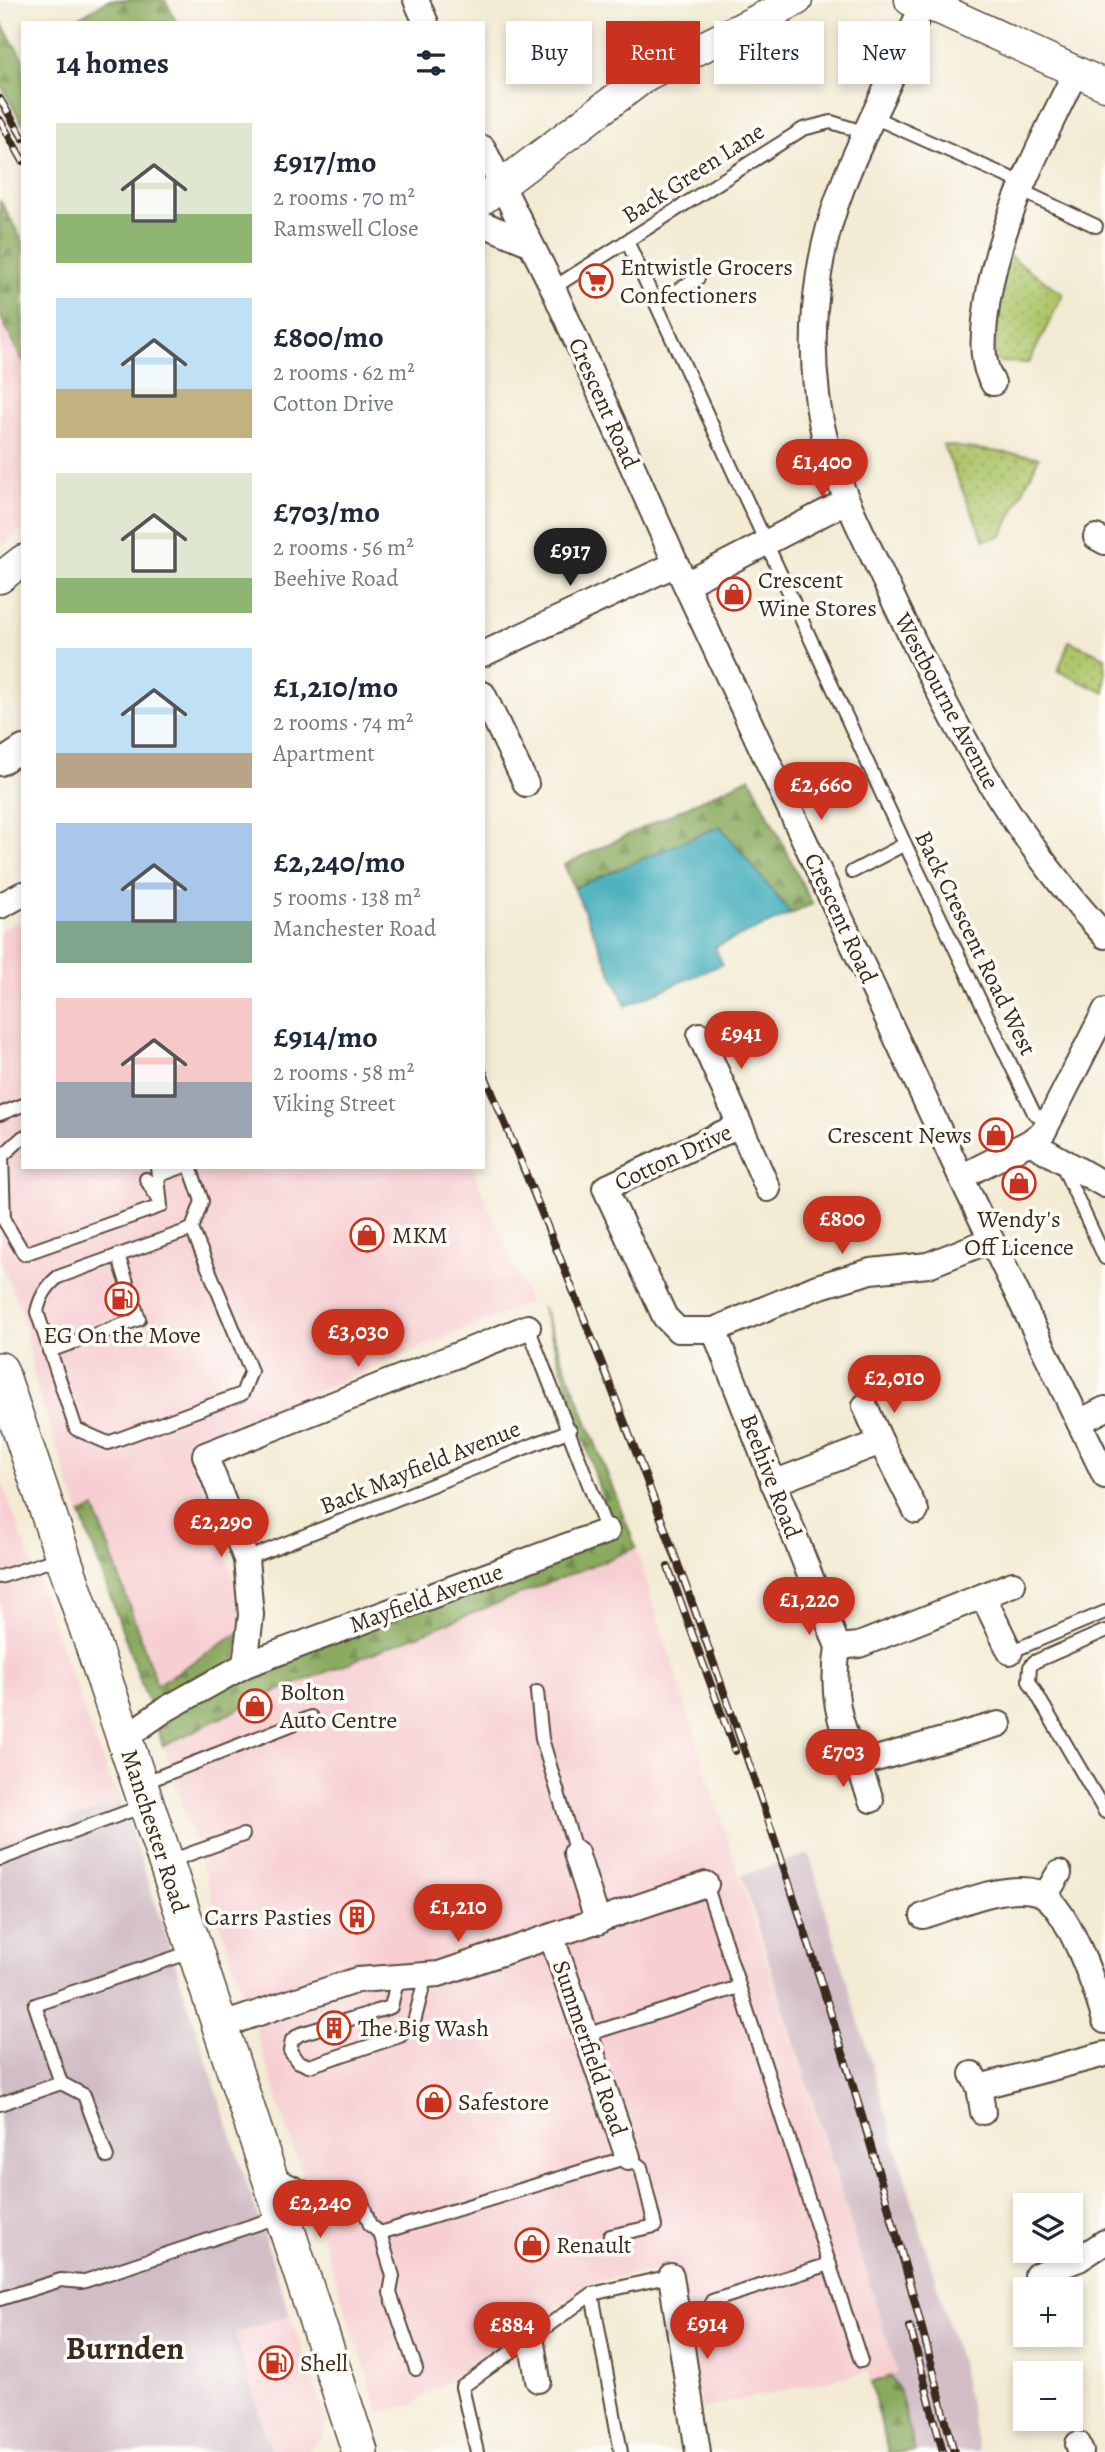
<!DOCTYPE html>
<meta charset="utf-8">
<style>
:root{--surface:#fff;--page:#f6f6f7;--text:#1f2937;--muted:#747a83;--accent:#c8321e}
body{margin:0;font-family:Alegreya,serif;background:var(--page);color:var(--text);height:100vh;display:flex;flex-direction:column;font-size:26px;white-space:nowrap}
*{box-sizing:border-box;margin:0}
p{font-size:23px;color:var(--muted)}
.icon{flex:none;width:38px;height:38px;fill:none;stroke:currentColor;stroke-width:2;stroke-linecap:round;stroke-linejoin:round}
.map{position:relative;flex:1;overflow:hidden}
.drawer{position:absolute;left:21px;top:21px;width:464px;height:1148px;display:flex;flex-direction:column;background:var(--surface);border-radius:0px;box-shadow:0 4px 10px #0003}
.drawer>*{flex:none}
.hud{position:absolute;left:506px;top:21px;width:494px;height:63px;display:flex;gap:14px}
.tools{position:absolute;left:1013px;top:2193px;display:grid;gap:14px}
.tools a{display:grid;place-items:center;width:70px;height:70px;border-radius:0px;background:var(--surface);box-shadow:0 4px 10px #0003;font-size:35px}
.price{position:absolute;translate:-50% -60px;padding:0 16px;border-radius:24px;background:var(--accent);color:#fff;font-size:23px;line-height:46px;filter:drop-shadow(0 2px 4px #0008)}
.price::after{content:'';position:absolute;left:50%;top:42px;width:21px;height:16px;margin-left:-10px;background:inherit;clip-path:polygon(0 0,100% 0,50% 100%)}
.price.current{background:#222;color:#fff}
ul{padding:0;list-style:none}
li{display:flex;align-items:center;gap:21px;height:175px;padding:0 35px}
li span{display:grid;place-items:center;flex:none;width:196px;height:140px;border-radius:0px;color:#555}
li>.icon{margin-inline-start:auto}
span .icon{width:84px;height:84px;fill:#fffc;stroke-width:1}
li b{font-size:30px}
h2{display:flex;justify-content:space-between;align-items:center;height:84px;padding:0 35px;font-size:30px}
.pill{padding:0 24px;border-radius:0px;background:var(--surface);box-shadow:0 4px 10px #0003;font-size:24px;line-height:63px}
.pill.current{background:var(--accent);color:#fff}
.map>svg:first-child{display:block}
.built{fill:#f7cfd2}
.industrial{fill:#d2bdc6}
.grass{fill:url(#grass-dots);stroke:#747844;stroke-width:2}
.forest{fill:url(#forest-firs);stroke:#626a3e;stroke-width:2}
.water{fill:#3dabba;stroke:#3c6a6c;stroke-width:2}
.lines{fill:none;stroke-linecap:round;stroke-linejoin:round}
.service-casing{stroke:#574739;stroke-width:16}
.minor-casing{stroke:#574739;stroke-width:28}
.tertiary-casing{stroke:#574739;stroke-width:33}
.secondary-casing{stroke:#574739;stroke-width:38}
.service{stroke:#fff;stroke-width:12}
.minor{stroke:#fff;stroke-width:24}
.tertiary{stroke:#fff;stroke-width:30}
.secondary{stroke:#fff;stroke-width:35}
.rail-casing{stroke:#3b2a1e;stroke-width:8}
.rail{stroke:#fdfcf7;stroke-width:5;stroke-dasharray:16;stroke-linecap:butt}
.labels{text-anchor:middle;dominant-baseline:central;stroke-width:7;stroke-linejoin:round;paint-order:stroke}
.street-label{font-size:24px;fill:#3b2a1e;stroke:#fdfcf7}
.poi-label{font-size:24px;fill:#3b2a1e;stroke:#fdfcf7;text-anchor:start}
.district-label{font-size:32px;font-weight:bold;fill:#3b2a1e;stroke:#fdfcf7}
</style>
<div class="map">
<svg width="1105" height="2452" viewBox="0 0 1105 2452">
<defs>
<pattern id="grass-dots" width="8" height="8" patternUnits="userSpaceOnUse" patternTransform="scale(1.75)"><rect width="8" height="8" fill="#aec66b"/><path d="M2 2h.1M6 6h.1" fill="none" stroke="#8fa157" stroke-width="1.8" stroke-linecap="round"/></pattern>
<pattern id="forest-firs" width="22" height="20" patternUnits="userSpaceOnUse" patternTransform="scale(1.75)"><rect width="22" height="20" fill="#8aab5f"/><path d="M5 1l3.5 6h-7zM16 11l3.5 6h-7z" fill="#728b4e"/></pattern>
</defs>
<rect width="100%" height="100%" fill="#fdfcf7"/>
<filter id="ink" filterUnits="userSpaceOnUse"><feTurbulence type="fractalNoise" baseFrequency=".0143" numOctaves="2"/><feDisplacementMap in="SourceGraphic" scale="14" xChannelSelector="R" yChannelSelector="G"/><feConvolveMatrix kernelMatrix="1 2 1 2 8 2 1 2 1" color-interpolation-filters="sRGB"/></filter>
<filter id="wash" filterUnits="userSpaceOnUse"><feTurbulence type="fractalNoise" baseFrequency=".00686" numOctaves="4" result="noise"/><feDisplacementMap in="SourceGraphic" scale="28" xChannelSelector="R" yChannelSelector="G"/><feGaussianBlur stdDeviation="1.57" result="paint"/><feColorMatrix in="noise" values="0 0 0 0 0 0 0 0 0 0 0 0 0 0 0 0 0 1.4 0 .05"/><feComposite in="paint" operator="in"/></filter>
<g filter="url(#wash)">
<rect width="100%" height="100%" fill="#f3ebd4"/>
<g class="built">
<path d="M 0,315 L 23,362 L 23,529 L 0,547 Z"/>
<path d="M 23,919 L 23,1167 L 472,1167 L 529,1303 L 188,1444 L 234,1579 L 241,1611 L 239,1633 L 157,1686 L 95,1509 L 80,1514 L 38,1393 L 21,1311 L 0,1261 L 0,930 Z"/>
<path d="M 0,1476 L 108,1777 L 122,1802 L 0,1844 Z"/>
<path d="M 636,1548 L 897,2374 L 871,2383 L 868,2372 L 701,2409 L 676,2266 L 596,2282 L 411,2406 L 379,2412 L 163,1746 L 263,1697 Z"/>
<path d="M 290,2315 L 327,2418 L 325,2430 L 321,2439 L 304,2452 L 271,2452 L 235,2332 Z"/>
</g>
<g class="industrial">
<path d="M 122,1802 L 290,2315 L 235,2333 L 271,2452 L 0,2452 L 0,1844 Z"/>
<path d="M 809,1854 L 960,2363 L 979,2452 L 915,2452 L 900,2392 L 891,2376 L 897,2373 L 742,1875 Z"/>
</g>
<g class="grass">
<path d="M 1004,252 L 1063,294 L 1029,363 L 1000,362 L 993,358 Z"/>
<path d="M 943,445 L 1039,457 L 1002,536 L 984,540 Z"/>
<path d="M 1069,641 L 1105,657 L 1105,693 L 1058,671 Z"/>
</g>
<g class="forest">
<path d="M 108,0 L 165,0 L 177,23 L 70,23 Z"/>
<path d="M 0,21 L 23,59 L 23,125 L 0,83 Z"/>
<path d="M 0,200 L 23,242 L 23,362 L 0,315 Z"/>
<path d="M 750,777 L 812,904 L 791,914 L 720,826 L 574,888 L 564,865 Z"/>
<path d="M 542,1306 L 636,1548 L 263,1697 L 163,1746 L 156,1724 L 246,1674 L 614,1535 Z"/>
<path d="M 95,1508 L 157,1685 L 239,1633 L 236,1660 L 150,1708 L 81,1514 Z"/>
<path d="M 891,2376 L 900,2392 L 915,2452 L 888,2452 L 871,2383 Z"/>
</g>
<path class="water" d="M 720,826 L 791,914 L 715,947 L 722,964 L 626,1006 L 574,888 Z"/>
</g>
<g filter="url(#ink)">
<g class="lines">
<defs>
<g id="service">
<path d="M 871,116 L 1022,183"/>
<path d="M 1020,190 L 1096,226"/>
<path d="M 627,241 L 905,844 L 1034,1113 L 1050,1123"/>
<path d="M 553,288 L 803,129 L 831,122 L 863,132"/>
<path d="M 656,303 L 698,278"/>
<path d="M 852,872 L 905,844"/>
<path d="M 0,1114 L 23,1105"/>
<path d="M 23,1137 L 2,1156 L 4,1220 L 24,1254 L 161,1206 L 157,1167"/>
<path d="M 1061,1163 L 1105,1258"/>
<path d="M 190,1167 L 202,1201 L 192,1229 L 58,1277 C 46,1287 40,1297 37,1312 L 76,1429 L 108,1443 L 242,1394 L 251,1371 L 192,1229"/>
<path d="M 160,1175 L 182,1167"/>
<path d="M 146,1179 L 160,1203"/>
<path d="M 528,1327 L 607,1531"/>
<path d="M 49,1351 L 139,1319 L 118,1255"/>
<path d="M 246,1559 L 570,1430"/>
<path d="M 0,1577 L 59,1558"/>
<path d="M 1105,1631 L 1034,1662 L 1030,1667 L 1029,1681 L 1105,1812"/>
<path d="M 1010,1652 L 1105,1612"/>
<path d="M 537,1692 L 542,1739 L 576,1853"/>
<path d="M 143,1783 L 311,1717"/>
<path d="M 0,1859 L 146,1805"/>
<path d="M 167,1862 L 243,1835"/>
<path d="M 706,1884 L 861,2361"/>
<path d="M 398,1977 L 391,2007 L 300,2034 L 292,2040 L 290,2051 L 297,2061 L 309,2066 L 400,2036 L 414,2022 L 426,1975"/>
<path d="M 586,2035 L 739,1987"/>
<path d="M 61,2083 L 84,2095 L 107,2157"/>
<path d="M 0,2104 L 61,2083 L 35,2005 L 194,1951"/>
<path d="M 276,2174 L 328,2199 L 361,2199 L 370,2225 L 380,2233 L 628,2157 L 641,2167 L 655,2226 L 610,2236"/>
<path d="M 380,2233 L 393,2276 L 390,2293 L 416,2369"/>
<path d="M 592,2294 L 621,2452"/>
<path d="M 0,2299 L 61,2280 L 82,2282 L 281,2216"/>
<path d="M 712,2301 L 830,2264"/>
<path d="M 477,2452 L 462,2387 L 592,2294 L 671,2276"/>
</g>
<g id="minor">
<path d="M 416,0 L 426,23"/>
<path d="M 922,4 C 889,98 834,172 819,274 C 813,314 812,356 817,395 C 823,458 855,518 881,573 C 945,710 1002,823 1105,936"/>
<path d="M 483,148 L 553,288 L 676,564 L 961,1177 L 1105,1476"/>
<path d="M 483,224 L 529,243"/>
<path d="M 993,383 C 981,364 983,342 985,321 C 994,230 1037,152 1076,71"/>
<path d="M 1096,537 L 1105,542"/>
<path d="M 686,584 L 847,501"/>
<path d="M 483,654 L 676,564"/>
<path d="M 483,694 L 526,784"/>
<path d="M 0,763 L 23,748"/>
<path d="M 0,906 L 23,894"/>
<path d="M 700,1035 L 740,1125"/>
<path d="M 1030,1142 L 1105,1185"/>
<path d="M 961,1177 L 1030,1142 L 1044,1131 L 1105,1011"/>
<path d="M 768,1189 L 740,1125 L 605,1188 L 665,1317 L 678,1330 L 714,1330 L 817,1287 L 871,1271 L 928,1265 L 991,1240"/>
<path d="M 714,1330 L 838,1647 C 831,1692 838,1723 858,1764 L 999,1724"/>
<path d="M 865,1406 L 881,1442"/>
<path d="M 1079,1422 L 1105,1409"/>
<path d="M 773,1483 L 881,1442 L 916,1511"/>
<path d="M 983,1596 L 1010,1652"/>
<path d="M 838,1647 L 859,1645 L 1013,1584"/>
<path d="M 245,1665 L 251,1615 L 246,1559 L 205,1455 L 528,1327"/>
<path d="M 124,1738 L 166,1709 L 245,1665 L 607,1531"/>
<path d="M 858,1764 L 871,1800"/>
<path d="M 576,1853 L 598,1922"/>
<path d="M 1045,1896 L 1059,1873"/>
<path d="M 923,1916 C 954,1906 1004,1883 1037,1892 C 1067,1900 1097,1993 1105,2021"/>
<path d="M 552,1938 L 628,2157"/>
<path d="M 220,2026 L 357,1980 L 439,1974 L 706,1884"/>
<path d="M 972,2074 L 979,2087 L 983,2112"/>
<path d="M 979,2087 L 1105,2054"/>
<path d="M 1037,2275 L 1079,2259 L 1105,2242"/>
<path d="M 671,2276 L 698,2452"/>
<path d="M 531,2337 L 538,2380"/>
<path d="M 1078,2444 L 1081,2452"/>
</g>
<g id="tertiary">
<path d="M 910,0 L 942,10 L 1105,85"/>
<path d="M 483,199 L 647,75 L 797,0"/>
<path d="M 0,578 L 23,560"/>
</g>
<path id="secondary" d="M 0,1370 L 166,1862 L 360,2452"/>
</defs>
<use href="#service" class="service-casing"/>
<use href="#minor" class="minor-casing"/>
<use href="#tertiary" class="tertiary-casing"/>
<use href="#secondary" class="secondary-casing"/>
<use href="#service" class="service"/>
<use href="#minor" class="minor"/>
<use href="#tertiary" class="tertiary"/>
<use href="#secondary" class="secondary"/>
<defs>
<g id="rail">
<path d="M 0,99 L 23,138"/>
<path d="M 0,120 L 23,161"/>
<path d="M 483,1071 C 672,1519 836,1979 954,2452"/>
<path d="M 668,1567 L 735,1751"/>
<path d="M 910,2327 L 943,2452"/>
</g>
</defs>
<use href="#rail" class="rail-casing"/>
<use href="#rail" class="rail"/>
</g>
</g>
<defs>
<symbol id="supermarket-ring" viewBox="-11 -11 22 22"><circle r="9.5" fill="#fdfcf7" stroke="#c8321e" stroke-width="1.5"/><path d="M-6-5.5h2.5l.6 2H6L4.5 2H-2.5L-4.4-4H-6ZM-1.5 3.2a1.3 1.3 0 1 0 .1 0ZM3 3.2a1.3 1.3 0 1 0 .1 0Z" fill="#c8321e"/></symbol>
<symbol id="shop-ring" viewBox="-11 -11 22 22"><circle r="9.5" fill="#fdfcf7" stroke="#c8321e" stroke-width="1.5"/><path d="M-5-2.5h2.3a2.7 3.5 0 0 1 5.4 0H5L5.5 6h-11ZM-1.5-2.5h3a1.5 2.3 0 0 0-3 0Z" fill="#c8321e"/></symbol>
<symbol id="fuel-ring" viewBox="-11 -11 22 22"><circle r="9.5" fill="#fdfcf7" stroke="#c8321e" stroke-width="1.5"/><path d="M-5.5-6h7V0h2V4h1.3V-2.5L3-4.5l.8-.8L6-3V5H2.5V1h-1V6h-7ZM-4.2-4.7v3.2H.2V-4.7Z" fill="#c8321e"/></symbol>
<symbol id="building-ring" viewBox="-11 -11 22 22"><circle r="9.5" fill="#fdfcf7" stroke="#c8321e" stroke-width="1.5"/><path d="M-4-6H4V6H1V3H-1V6H-4ZM-2.5-4.3h1.7v1.8h-1.7ZM.8-4.3h1.7v1.8H.8ZM-2.5-1h1.7V.8h-1.7ZM.8-1h1.7V.8H.8Z" fill="#c8321e"/></symbol>
</defs>
<g fill-rule="evenodd">
<use href="#supermarket-ring" x="577" y="262" width="38" height="38"/>
<use href="#shop-ring" x="715" y="575" width="38" height="38"/>
<use href="#shop-ring" x="977" y="1116" width="38" height="38"/>
<use href="#shop-ring" x="1000" y="1164" width="38" height="38"/>
<use href="#shop-ring" x="348" y="1216" width="38" height="38"/>
<use href="#fuel-ring" x="103" y="1280" width="38" height="38"/>
<use href="#shop-ring" x="236" y="1687" width="38" height="38"/>
<use href="#building-ring" x="338" y="1898" width="38" height="38"/>
<use href="#building-ring" x="315" y="2009" width="38" height="38"/>
<use href="#shop-ring" x="415" y="2083" width="38" height="38"/>
<use href="#shop-ring" x="513" y="2226" width="38" height="38"/>
<use href="#fuel-ring" x="257" y="2344" width="38" height="38"/>
</g>
<g class="labels">
<g class="street-label">
<text transform="translate(693 173) rotate(-33)">Back Green Lane</text>
<text transform="translate(604 403) rotate(66)">Crescent Road</text>
<text transform="translate(947 701) rotate(62)">Westbourne Avenue</text>
<text transform="translate(841 918) rotate(65)">Crescent Road</text>
<text transform="translate(976 943) rotate(64)">Back Crescent Road West</text>
<text transform="translate(673 1157) rotate(-25)">Cotton Drive</text>
<text transform="translate(420 1467) rotate(-22)">Back Mayfield Avenue</text>
<text transform="translate(771 1476) rotate(69)">Beehive Road</text>
<text transform="translate(426 1598) rotate(-20)">Mayfield Avenue</text>
<text transform="translate(155 1831) rotate(72)">Manchester Road</text>
<text transform="translate(590 2048) rotate(71)">Summerfield Road</text>
</g>
<g class="poi-label">
<text x="620" y="267">Entwistle Grocers<tspan x="620" dy="28">Confectioners</tspan></text>
<text x="758" y="580">Crescent<tspan x="758" dy="28">Wine Stores</tspan></text>
<text x="972" y="1135" text-anchor="end">Crescent News</text>
<text x="1019" y="1219" text-anchor="middle">Wendy's<tspan x="1019" dy="28">Off Licence</tspan></text>
<text x="392" y="1235">MKM</text>
<text x="122" y="1335" text-anchor="middle">EG On the Move</text>
<text x="280" y="1692">Bolton<tspan x="280" dy="28">Auto Centre</tspan></text>
<text x="332" y="1917" text-anchor="end">Carrs Pasties</text>
<text x="358" y="2028">The Big Wash</text>
<text x="458" y="2102">Safestore</text>
<text x="556" y="2245">Renault</text>
<text x="300" y="2363">Shell</text>
</g>
<g class="district-label">
<text x="125" y="2348">Burnden</text>
</g>
</g>
</svg>
<div class="tools">
<a><svg class="icon" aria-label="layers" viewBox="0 0 24 24"><path d="M12 4l9 5-9 5-9-5zM3 14l9 5 9-5"/></svg></a>
<a>+</a>
<a>−</a>
</div>
<b class="price" style="left:822px;top:499px">£1,400</b>
<b class="price current" style="left:570px;top:588px">£917</b>
<b class="price" style="left:821px;top:822px">£2,660</b>
<b class="price" style="left:741px;top:1071px">£941</b>
<b class="price" style="left:842px;top:1256px">£800</b>
<b class="price" style="left:358px;top:1369px">£3,030</b>
<b class="price" style="left:894px;top:1415px">£2,010</b>
<b class="price" style="left:221px;top:1559px">£2,290</b>
<b class="price" style="left:809px;top:1637px">£1,220</b>
<b class="price" style="left:843px;top:1789px">£703</b>
<b class="price" style="left:458px;top:1944px">£1,210</b>
<b class="price" style="left:320px;top:2240px">£2,240</b>
<b class="price" style="left:707px;top:2361px">£914</b>
<b class="price" style="left:512px;top:2362px">£884</b>
<div class="hud">
<a class="pill">Buy</a>
<a class="pill current">Rent</a>
<a class="pill">Filters</a>
<a class="pill">New</a>
</div>
<section class="drawer">
<h2>14 homes<svg class="icon" aria-label="filters" viewBox="0 0 24 24"><path d="M4 7h16M4 17h16"/><circle cx="9" cy="7" r="2"/><circle cx="15" cy="17" r="2"/></svg></h2>
<ul>
<li><span style="background:linear-gradient(#dfe7d0 65%,#8fb573 0)"><svg class="icon" aria-label="home" viewBox="0 0 24 24"><path d="M3 11l9-7 9 7M6 9v11h12V9"/></svg></span><div><b>£917/mo</b><p>2 rooms · 70 m²</p><p>Ramswell Close</p></div></li>
<li><span style="background:linear-gradient(#bfe0f5 65%,#c2b280 0)"><svg class="icon" aria-label="home" viewBox="0 0 24 24"><path d="M3 11l9-7 9 7M6 9v11h12V9"/></svg></span><div><b>£800/mo</b><p>2 rooms · 62 m²</p><p>Cotton Drive</p></div></li>
<li><span style="background:linear-gradient(#dfe7d0 75%,#8fb573 0)"><svg class="icon" aria-label="home" viewBox="0 0 24 24"><path d="M3 11l9-7 9 7M6 9v11h12V9"/></svg></span><div><b>£703/mo</b><p>2 rooms · 56 m²</p><p>Beehive Road</p></div></li>
<li><span style="background:linear-gradient(#bfe0f5 75%,#b9a48a 0)"><svg class="icon" aria-label="home" viewBox="0 0 24 24"><path d="M3 11l9-7 9 7M6 9v11h12V9"/></svg></span><div><b>£1,210/mo</b><p>2 rooms · 74 m²</p><p>Apartment</p></div></li>
<li><span style="background:linear-gradient(#a9c7e8 70%,#7fa58c 0)"><svg class="icon" aria-label="home" viewBox="0 0 24 24"><path d="M3 11l9-7 9 7M6 9v11h12V9"/></svg></span><div><b>£2,240/mo</b><p>5 rooms · 138 m²</p><p>Manchester Road</p></div></li>
<li><span style="background:linear-gradient(#f6c9c9 60%,#9aa5b1 0)"><svg class="icon" aria-label="home" viewBox="0 0 24 24"><path d="M3 11l9-7 9 7M6 9v11h12V9"/></svg></span><div><b>£914/mo</b><p>2 rooms · 58 m²</p><p>Viking Street</p></div></li>
</ul>
</section>
</div>
